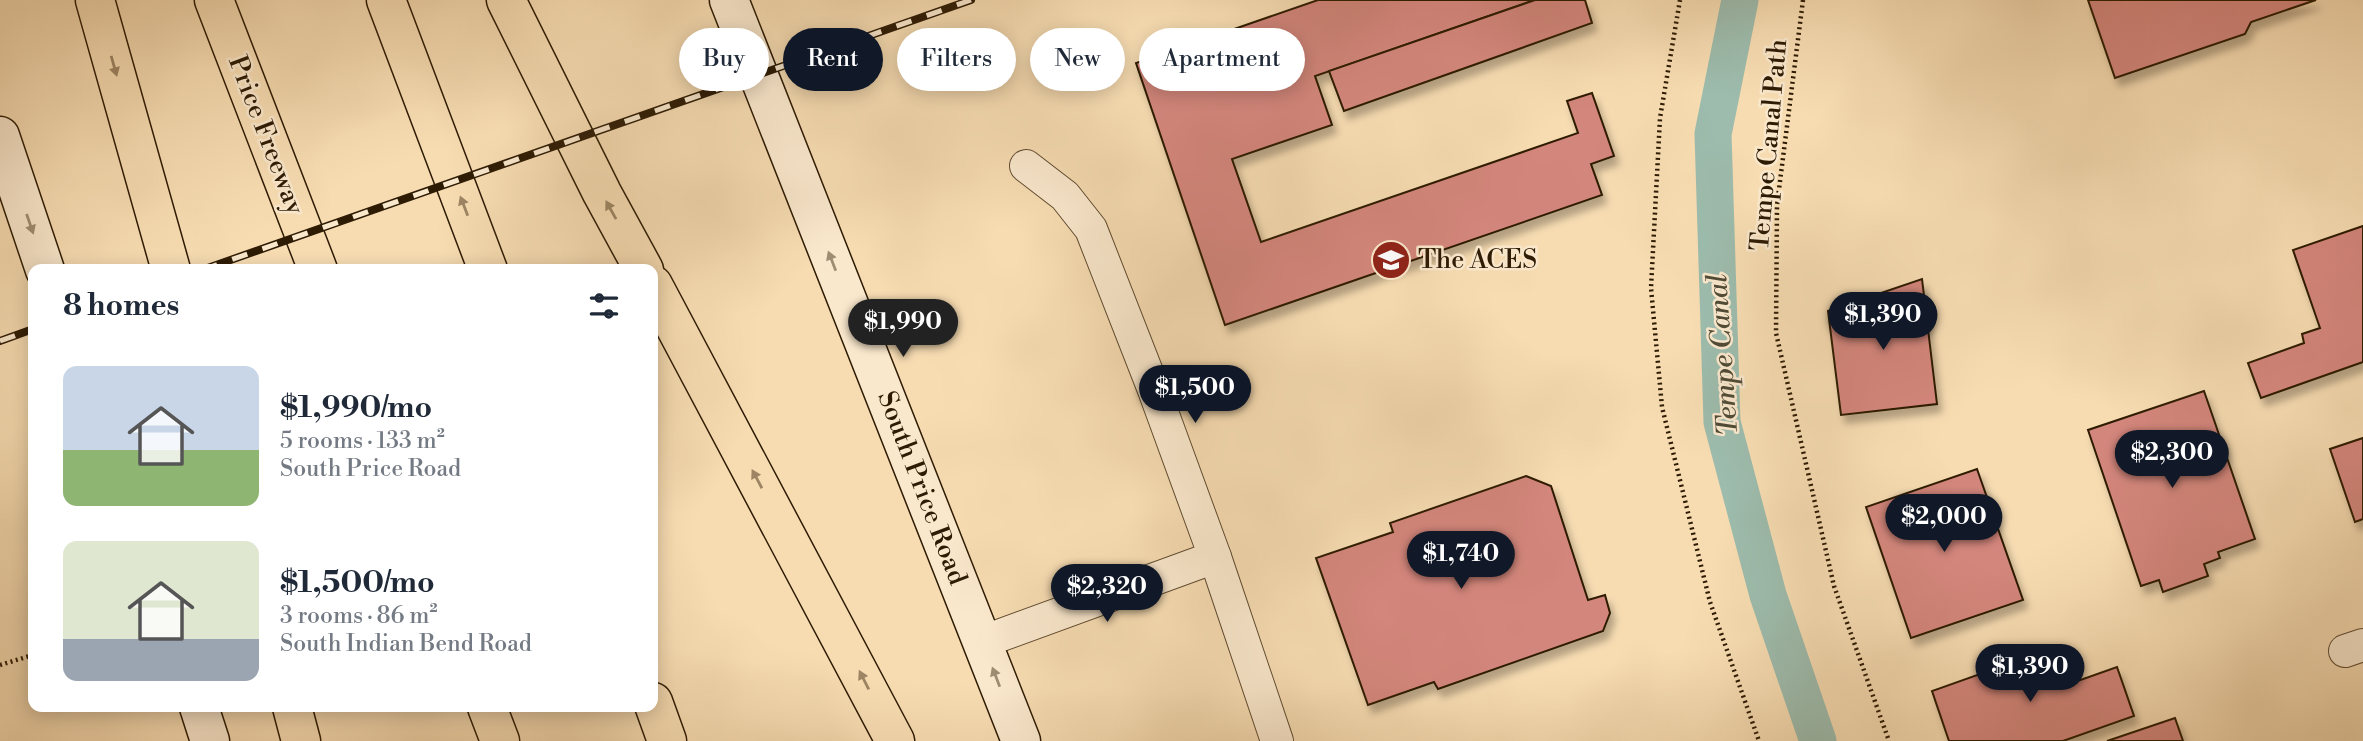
<!DOCTYPE html>
<meta charset="utf-8">
<style>
:root{--surface:#fff;--page:#f6f6f7;--text:#1f2937;--muted:#747a83;--accent:#111827}
body{margin:0;font-family:"Libre Bodoni",serif;background:var(--page);color:var(--text);height:100vh;display:flex;flex-direction:column;font-size:26px;white-space:nowrap}
*{box-sizing:border-box;margin:0}
p{font-size:23px;color:var(--muted)}
.icon{flex:none;width:38px;height:38px;fill:none;stroke:currentColor;stroke-width:2;stroke-linecap:round;stroke-linejoin:round}
.map{position:relative;flex:1;overflow:hidden}
.panel{position:absolute;left:28px;top:264px;width:630px;height:448px;display:flex;flex-direction:column;background:var(--surface);border-radius:14px;box-shadow:0 4px 18px #0003}
.panel>*{flex:none}
.guide{position:absolute;left:679px;top:28px;width:665px;height:63px;display:flex;gap:14px}
.price{position:absolute;translate:-50% -60px;padding:0 16px;border-radius:24px;background:var(--accent);color:#fff;font-size:23px;line-height:46px;filter:drop-shadow(0 2px 4px #0008)}
.price::after{content:'';position:absolute;left:50%;top:42px;width:21px;height:16px;margin-left:-10px;background:inherit;clip-path:polygon(0 0,100% 0,50% 100%)}
.price.on{background:#222;color:#fff}
ul{padding:0;list-style:none}
li{display:flex;align-items:center;gap:21px;height:175px;padding:0 35px}
li span{display:grid;place-items:center;flex:none;width:196px;height:140px;border-radius:14px;color:#555}
li>.icon{margin-inline-start:auto}
span .icon{width:84px;height:84px;fill:#fffc;stroke-width:1}
li b{font-size:30px}
h2{display:flex;justify-content:space-between;align-items:center;height:84px;padding:0 35px;font-size:30px}
.tag{padding:0 24px;border-radius:32px;background:var(--surface);box-shadow:0 4px 18px #0003;font-size:24px;line-height:63px}
.tag.on{background:var(--accent);color:#fff}
.map>svg:first-child{display:block}
.lines{fill:none;stroke-linecap:round;stroke-linejoin:round}
.canal{stroke:#9dbcad;stroke-width:37}
.building{fill:#d3867b;stroke:#2e1b04;stroke-width:2;filter:url(#shadow)}
.minor-casing{stroke:#604b30;stroke-width:34}
.secondary-casing{stroke:#2e1b04;stroke-width:41}
.motorway-casing{stroke:#2e1b04;stroke-width:41}
.path{stroke:#2e1b04;stroke-width:4.5;stroke-dasharray:2 3.5;stroke-linecap:butt}
.minor{stroke:#fae8cd;stroke-width:32}
.secondary{stroke:#fae8cd;stroke-width:38}
.motorway{stroke:#f7dcb2;stroke-width:38}
.rail-casing{stroke:#2e1b04;stroke-width:8}
.rail{stroke:#fae8cd;stroke-width:5;stroke-dasharray:16;stroke-linecap:butt}
.oneway{fill:#9d8564}
.oneway2{fill:#9e8c73}
.labels{text-anchor:middle;dominant-baseline:central;stroke-width:5;stroke-linejoin:round;paint-order:stroke}
.street-label{font-size:26px;fill:#2e1b04;stroke:#fae8cd}
.poi-label{font-size:26px;fill:#2e1b04;stroke:#fae8cd;text-anchor:start}
.water-label{font-size:28px;font-style:italic;fill:#4f4b37;stroke:#fae8cd}
</style>
<div class="map">
<svg width="2363" height="741" viewBox="0 0 2363 741">
<defs>
<filter id="shadow"><feDropShadow dx="4.5" dy="8" stdDeviation="3.5" flood-color="#0004"/></filter>
</defs>
<rect width="100%" height="100%" fill="#f7dcb2"/>
<filter id="stains"><feTurbulence type="fractalNoise" baseFrequency=".00286" numOctaves="4"/><feColorMatrix values="0 0 0 0 .2 0 0 0 0 .09 0 0 0 0 .02 0 0 0 .5 -.17"/></filter>
<radialGradient id="worn" r=".72"><stop offset=".6" stop-color="#630" stop-opacity="0"/><stop offset="1" stop-color="#630" stop-opacity=".3"/></radialGradient>
<g class="lines">
<path class="canal" d="M 1740,0 L 1713,134 L 1722,422 L 1768,595 L 1818,741"/>
</g>
<g class="building">
<path d="M 1318,0 L 1535,0 L 1315,76 L 1332,125 L 1232,159 L 1261,242 L 1578,133 L 1567,101 L 1592,93 L 1614,156 L 1591,164 L 1602,195 L 1225,325 L 1136,63 Z"/>
<path d="M 1535,0 L 1585,0 L 1592,23 L 1344,111 L 1329,71 Z"/>
<path d="M 2088,0 L 2316,0 L 2251,22 L 2245,34 L 2115,78 Z"/>
<path d="M 2363,226 L 2363,362 L 2261,398 L 2248,363 L 2304,343 L 2302,334 L 2320,328 L 2293,250 Z"/>
<path d="M 1922,279 L 1937,404 L 1841,415 L 1828,311 Z"/>
<path d="M 2204,391 L 2255,539 L 2218,552 L 2220,558 L 2204,564 L 2208,576 L 2163,592 L 2159,580 L 2141,586 L 2088,430 Z"/>
<path d="M 2363,438 L 2363,519 L 2355,522 L 2330,449 Z"/>
<path d="M 1977,469 L 2023,600 L 1911,638 L 1866,507 Z"/>
<path d="M 1526,476 L 1551,486 L 1588,600 L 1605,595 L 1610,613 L 1603,631 L 1438,689 L 1434,682 L 1368,705 L 1316,558 L 1393,532 L 1390,523 Z"/>
<path d="M 2042,652 L 2055,689 L 2117,667 L 2134,716 L 2063,741 L 1949,741 L 1932,691 Z"/>
<path d="M 2175,718 L 2183,741 L 2107,741 Z"/>
</g>
<g class="lines">
<defs>
<g id="minor">
<path d="M 1026,166 L 1065,196 L 1091,229 L 1154,390 L 1215,557 L 1277,741"/>
<path d="M 982,642 L 1215,557"/>
<path d="M 2345,651 L 2363,645"/>
</g>
<g id="secondary">
<path d="M 729,0 L 1021,741"/>
<path d="M 0,136 L 45,270"/>
<path d="M 199,707 L 210,741"/>
</g>
<g id="motorway">
<path d="M 95,0 L 171,270"/>
<path d="M 214,0 L 318,270"/>
<path d="M 386,0 L 488,270"/>
<path d="M 506,0 L 602,193 L 644,270"/>
<path d="M 653,285 L 895,741"/>
<path d="M 653,702 L 667,741"/>
<path d="M 292,707 L 301,741"/>
<path d="M 487,707 L 500,741"/>
</g>
</defs>
<use href="#minor" class="minor-casing"/>
<use href="#secondary" class="secondary-casing"/>
<use href="#motorway" class="motorway-casing"/>
<g class="path">
<path d="M 1680,0 L 1660,118 L 1651,288 L 1662,407 L 1710,602 L 1759,741"/>
<path d="M 1803,0 L 1777,205 L 1776,333 L 1834,586 L 1889,741"/>
<path d="M 0,665 L 33,655"/>
</g>
<use href="#minor" class="minor"/>
<use href="#secondary" class="secondary"/>
<use href="#motorway" class="motorway"/>
<defs>
<g id="rail">
<path d="M 202,270 L 971,0"/>
<path d="M 0,341 L 33,329"/>
</g>
</defs>
<use href="#rail" class="rail-casing"/>
<use href="#rail" class="rail"/>
</g>
<defs><path id="oneway-solid" d="M-6-.8H1V-3.2L6.5 0L1 3.2V.8H-6Z" transform="scale(1.75)"/></defs>
<g class="oneway">
<use href="#oneway-solid" transform="translate(114 66) rotate(74)"/>
<use href="#oneway-solid" transform="translate(464 206) rotate(-111)"/>
<use href="#oneway-solid" transform="translate(611 210) rotate(-119)"/>
<use href="#oneway-solid" transform="translate(757 479) rotate(-118)"/>
<use href="#oneway-solid" transform="translate(864 680) rotate(-117)"/>
</g>
<g class="oneway2">
<use href="#oneway-solid" transform="translate(30 224) rotate(71)"/>
<use href="#oneway-solid" transform="translate(832 261) rotate(-111)"/>
<use href="#oneway-solid" transform="translate(996 677) rotate(-111)"/>
</g>
<defs>
<symbol id="school-disc" viewBox="-11 -11 22 22"><circle r="9.5" fill="#8f2418" stroke="#fae8cd"/><path d="M0-5L7-2L0 1L-7-2ZM-4 1L0 2.5L4 1V4Q0 6-4 4Z" fill="#fff"/></symbol>
</defs>
<g fill-rule="evenodd">
<use href="#school-disc" x="1369" y="238" width="44" height="44"/>
</g>
<g class="labels">
<g class="street-label">
<text transform="translate(266 135) rotate(69)">Price Freeway</text>
<text transform="translate(1769 145) rotate(-85)">Tempe Canal Path</text>
<text transform="translate(922 488) rotate(69)">South Price Road</text>
</g>
<g class="poi-label">
<text x="1418" y="260">The ACES</text>
</g>
<g class="water-label">
<text transform="translate(1723 355) rotate(-94)">Tempe Canal</text>
</g>
</g>
<rect width="100%" height="100%" filter="url(#stains)"/>
<rect width="100%" height="100%" fill="url(#worn)"/>
</svg>
<b class="price" style="left:1883px;top:352px">$1,390</b>
<b class="price on" style="left:903px;top:359px">$1,990</b>
<b class="price" style="left:1195px;top:425px">$1,500</b>
<b class="price" style="left:2172px;top:490px">$2,300</b>
<b class="price" style="left:1944px;top:554px">$2,000</b>
<b class="price" style="left:1461px;top:591px">$1,740</b>
<b class="price" style="left:1107px;top:624px">$2,320</b>
<b class="price" style="left:2030px;top:704px">$1,390</b>
<div class="guide">
<a class="tag">Buy</a>
<a class="tag on">Rent</a>
<a class="tag">Filters</a>
<a class="tag">New</a>
<a class="tag">Apartment</a>
</div>
<section class="panel">
<h2>8 homes<svg class="icon" aria-label="filters" viewBox="0 0 24 24"><path d="M4 7h16M4 17h16"/><circle cx="9" cy="7" r="2"/><circle cx="15" cy="17" r="2"/></svg></h2>
<ul>
<li><span style="background:linear-gradient(#c9d6e8 60%,#8fb573 0)"><svg class="icon" aria-label="home" viewBox="0 0 24 24"><path d="M3 11l9-7 9 7M6 9v11h12V9"/></svg></span><div><b>$1,990/mo</b><p>5 rooms · 133 m²</p><p>South Price Road</p></div></li>
<li><span style="background:linear-gradient(#dfe7d0 70%,#9aa5b1 0)"><svg class="icon" aria-label="home" viewBox="0 0 24 24"><path d="M3 11l9-7 9 7M6 9v11h12V9"/></svg></span><div><b>$1,500/mo</b><p>3 rooms · 86 m²</p><p>South Indian Bend Road</p></div></li>
</ul>
</section>
</div>
